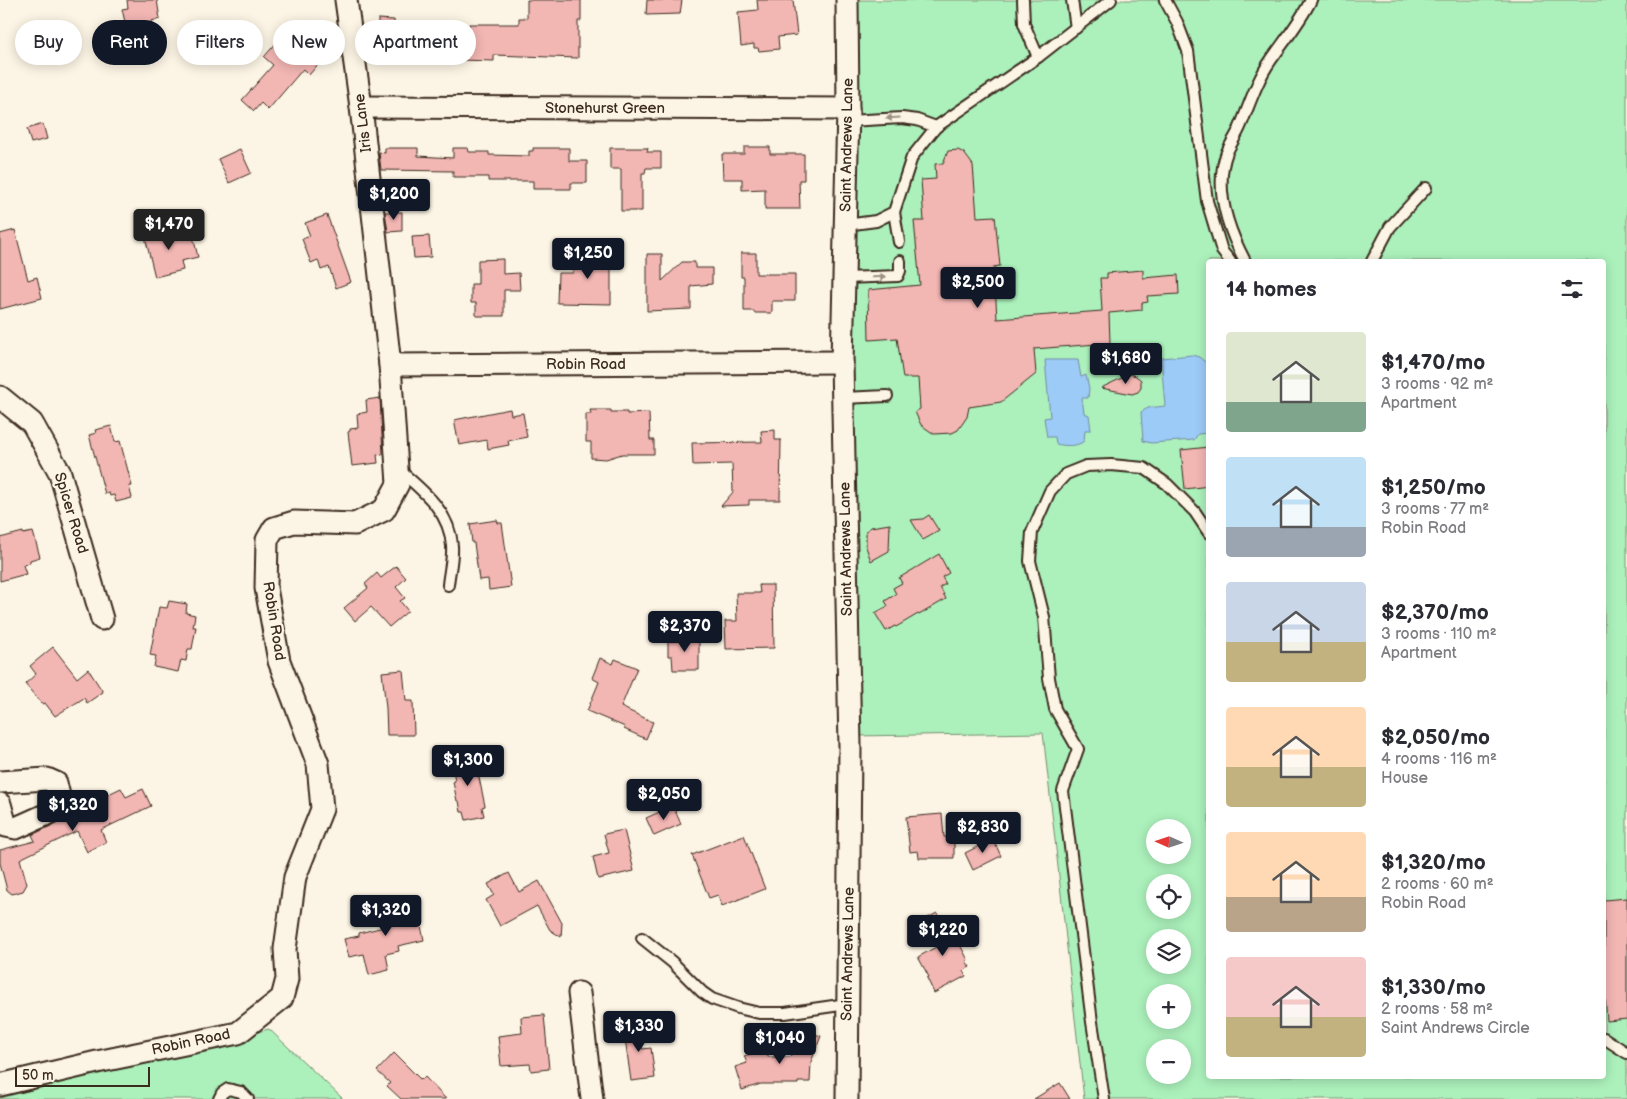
<!DOCTYPE html>
<meta charset="utf-8">
<style>
:root{--surface:#fff;--page:#f2f2f3;--text:#2b2b33;--muted:#7c7c81;--accent:#111827}
body{margin:0;font-family:"Balsamiq Sans",sans-serif;background:var(--page);color:var(--text);height:100vh;display:flex;flex-direction:column;font-size:19px;white-space:nowrap}
*{box-sizing:border-box;margin:0}
p{font-size:16px;color:var(--muted)}
.icon{flex:none;width:28px;height:28px;fill:none;stroke:currentColor;stroke-width:2;stroke-linecap:round;stroke-linejoin:round}
.map{position:relative;flex:1;overflow:hidden}
.drawer{position:absolute;left:1206px;top:259px;width:400px;height:820px;display:flex;flex-direction:column;background:var(--surface);border-radius:5px;box-shadow:0 2px 12px #0003}
.drawer>*{flex:none}
.guide{position:absolute;left:15px;top:20px;width:475px;height:45px;display:flex;gap:10px}
.needle{width:32px;rotate:273deg}
.controls{position:absolute;left:1146px;top:819px;display:grid;gap:10px}
.controls a{display:grid;place-items:center;width:45px;height:45px;border-radius:50%;background:var(--surface);box-shadow:0 2px 12px #0003;font-size:25px}
.scale{position:absolute;left:15px;bottom:12px;width:135px;box-sizing:border-box;padding-left:5px;border:2px solid #3b2a1e;border-top:0;font-size:14px;line-height:18px;white-space:nowrap;color:#3b2a1e;-webkit-text-stroke:4px #fcf5e5;paint-order:stroke}
.price{position:absolute;translate:-50% -42px;padding:0 11px;border-radius:5px;background:var(--accent);color:#fff;font-size:16px;line-height:32px;filter:drop-shadow(0 1px 2px #0008)}
.price::after{content:'';position:absolute;left:50%;top:30px;width:15px;height:11px;margin-left:-8px;background:inherit;clip-path:polygon(0 0,100% 0,50% 100%)}
.price.selected{background:#222;color:#fff}
ul{padding:0;list-style:none}
li{display:flex;align-items:center;gap:15px;height:125px;padding:0 20px}
li span{display:grid;place-items:center;flex:none;width:140px;height:100px;border-radius:5px;color:#555}
li>.icon{margin-inline-start:auto}
span .icon{width:60px;height:60px;fill:#fffc;stroke-width:1}
li b{font-size:21px}
h2{display:flex;justify-content:space-between;align-items:center;height:60px;padding:0 20px;font-size:21px}
.chip{padding:0 18px;border-radius:22px;background:var(--surface);box-shadow:0 2px 12px #0003;font-size:18px;line-height:45px}
.chip.selected{background:var(--accent);color:#fff}
.map>svg:first-child{display:block}
.green{fill:#acf1bc;stroke:#748e6d;fill-rule:evenodd}
.water{fill:#9ccbf8;stroke:#758ba1}
.building{fill:#f2b6b3;stroke:#3b2a1e}
.lines{fill:none;stroke-linecap:round;stroke-linejoin:round}
.service-casing{stroke:#3b2a1e;stroke-width:14}
.minor-casing{stroke:#3b2a1e;stroke-width:25}
.service{stroke:#fcf5e5;stroke-width:10}
.minor{stroke:#fcf5e5;stroke-width:21}
.oneway{fill:#9c9082}
.labels{text-anchor:middle;dominant-baseline:central;stroke-width:4.5;stroke-linejoin:round;paint-order:stroke}
.street-label{font-size:15px;fill:#3b2a1e;stroke:#fcf5e5}
</style>
<div class="map">
<svg width="1627" height="1099" viewBox="0 0 1627 1099">
<rect width="100%" height="100%" fill="#fcf5e5"/>
<filter id="ink" filterUnits="userSpaceOnUse"><feTurbulence type="fractalNoise" baseFrequency=".02" numOctaves="2"/><feDisplacementMap in="SourceGraphic" scale="10" xChannelSelector="R" yChannelSelector="G"/><feConvolveMatrix kernelMatrix="1 2 1 2 8 2 1 2 1" color-interpolation-filters="sRGB"/></filter>
<g filter="url(#ink)">
<g class="green">
<path d="M 857,0 L 1627,0 L 1627,1099 L 1084,1099 L 1043,733 L 855,736 L 851,364 ZM 1209,261 L 1604,261 L 1604,1076 L 1209,1076 ZM 1155,828 L 1182,828 L 1182,855 L 1155,855 ZM 1155,882 L 1182,882 L 1182,910 L 1155,910 ZM 1155,938 L 1182,938 L 1182,965 L 1155,965 ZM 1155,992 L 1182,992 L 1182,1020 L 1155,1020 ZM 1155,1048 L 1182,1048 L 1182,1075 L 1155,1075 Z"/>
<path d="M 269,1029 L 343,1099 L 0,1099 L 0,1098 Z"/>
</g>
<g class="water">
<path d="M 1192,355 L 1199,357 L 1209,365 L 1209,433 L 1198,434 L 1194,440 L 1151,443 L 1143,441 L 1141,412 L 1148,408 L 1165,406 L 1161,358 Z"/>
<path d="M 1045,360 L 1078,360 L 1081,377 L 1086,375 L 1089,388 L 1088,398 L 1082,398 L 1084,413 L 1089,415 L 1091,430 L 1085,430 L 1084,441 C 1077,447 1065,446 1056,444 L 1055,437 L 1047,437 L 1044,418 L 1050,417 Z"/>
</g>
<g class="building">
<path d="M 127,0 L 157,0 L 160,19 L 151,21 L 152,27 L 127,31 L 122,9 L 128,8 Z"/>
<path d="M 527,0 L 581,0 L 581,21 L 578,21 L 578,58 L 494,55 L 494,61 L 458,60 L 458,43 L 466,43 L 466,33 L 468,33 L 469,24 L 519,24 L 519,18 L 527,18 Z"/>
<path d="M 647,0 L 682,0 L 680,14 L 646,15 Z"/>
<path d="M 757,0 L 793,0 L 797,35 L 778,37 L 779,49 L 759,51 L 758,48 L 754,48 L 754,44 L 741,46 L 738,12 L 758,10 Z"/>
<path d="M 378,19 L 394,20 L 395,35 L 412,35 L 412,45 L 423,45 L 423,60 L 376,60 L 376,35 L 378,35 Z"/>
<path d="M 285,33 L 320,62 L 309,75 L 303,69 L 268,110 L 261,103 L 254,111 L 242,100 L 273,65 L 264,57 Z"/>
<path d="M 43,124 L 47,139 L 31,143 L 27,129 Z"/>
<path d="M 744,147 L 770,147 L 770,154 L 804,154 L 804,180 L 799,180 L 800,209 L 765,209 L 765,189 L 742,190 L 742,179 L 723,179 L 722,154 L 744,154 Z"/>
<path d="M 385,148 L 418,148 L 418,156 L 453,158 L 453,148 L 468,148 L 469,152 L 489,152 L 489,155 L 529,156 L 529,151 L 533,151 L 533,148 L 569,148 L 569,161 L 587,161 L 587,183 L 571,183 L 571,189 L 533,189 L 533,181 L 488,181 L 488,177 L 453,177 L 453,171 L 381,170 L 379,152 L 385,153 Z"/>
<path d="M 610,148 L 648,148 L 647,152 L 661,152 L 661,168 L 646,168 L 645,173 L 642,173 L 642,211 L 621,211 L 621,169 L 610,169 Z"/>
<path d="M 240,149 L 251,173 L 229,183 L 218,159 Z"/>
<path d="M 958,150 L 964,153 L 973,165 L 977,217 L 995,216 L 1000,266 L 994,267 L 997,319 L 1102,311 L 1100,278 L 1107,278 L 1107,273 L 1143,270 L 1143,278 L 1178,275 L 1179,294 L 1147,296 L 1148,302 L 1142,303 L 1142,310 L 1109,313 L 1110,343 L 1034,349 L 1036,374 L 1001,402 L 969,407 L 967,417 L 958,430 L 952,433 L 934,434 L 921,425 L 915,412 L 920,409 L 918,378 L 903,378 L 897,338 L 869,340 L 868,290 L 920,285 L 914,221 L 924,221 L 921,180 L 936,179 L 935,164 L 943,163 L 948,151 Z"/>
<path d="M 385,212 L 402,212 L 402,231 L 388,232 Z"/>
<path d="M 327,215 L 351,282 L 336,288 L 329,267 L 321,270 L 318,260 L 311,263 L 302,239 L 310,236 L 305,223 Z"/>
<path d="M 169,227 L 171,237 L 192,232 L 198,257 L 181,261 L 183,270 L 155,277 L 144,233 Z"/>
<path d="M 15,230 L 28,280 L 37,277 L 42,298 L 0,309 L 0,234 Z"/>
<path d="M 429,236 L 431,257 L 414,258 L 412,237 Z"/>
<path d="M 590,246 L 611,246 L 611,304 L 557,303 L 558,273 L 573,273 L 573,262 L 589,262 Z"/>
<path d="M 741,253 L 756,253 L 756,274 L 795,274 L 795,301 L 772,301 L 772,313 L 754,313 L 754,311 L 744,311 L 744,277 L 741,277 Z"/>
<path d="M 647,254 L 662,254 L 662,281 L 682,262 L 695,262 L 695,268 L 712,268 L 712,284 L 691,286 L 691,309 L 647,311 Z"/>
<path d="M 503,259 L 503,274 L 519,273 L 520,290 L 504,290 L 504,316 L 476,316 L 476,303 L 471,303 L 471,284 L 478,284 L 478,260 Z"/>
<path d="M 1130,374 L 1136,376 L 1141,380 L 1141,388 L 1138,392 L 1132,394 L 1101,388 Z"/>
<path d="M 380,398 L 383,454 L 377,455 L 378,463 L 352,466 L 348,432 L 350,431 L 350,429 L 358,428 L 357,414 L 367,412 L 366,400 Z"/>
<path d="M 510,409 L 511,415 L 523,413 L 527,437 L 508,441 L 509,445 L 488,449 L 487,440 L 459,445 L 454,420 Z"/>
<path d="M 590,410 L 611,410 L 611,412 L 627,412 L 627,414 L 649,413 L 650,440 L 654,440 L 654,454 L 622,454 L 606,459 L 591,458 L 591,442 L 586,442 L 586,414 L 591,414 Z"/>
<path d="M 111,426 L 115,442 L 120,441 L 132,486 L 129,486 L 132,498 L 116,502 L 114,495 L 110,496 L 109,493 L 105,494 L 89,435 L 96,433 L 95,430 Z"/>
<path d="M 775,430 L 775,440 L 781,440 L 780,500 L 749,500 L 749,505 L 721,506 L 733,492 L 732,464 L 693,465 L 692,443 L 762,442 L 761,431 Z"/>
<path d="M 1209,447 L 1209,486 L 1185,489 L 1181,450 Z"/>
<path d="M 929,515 L 939,531 L 923,540 L 911,520 L 923,519 Z"/>
<path d="M 497,520 L 498,523 L 502,523 L 511,587 L 489,590 L 488,579 L 479,580 L 474,543 L 472,543 L 470,524 Z"/>
<path d="M 890,524 L 889,551 L 871,561 L 866,547 L 866,531 L 871,527 Z"/>
<path d="M 23,532 L 23,534 L 33,532 L 40,557 L 30,560 L 30,563 L 23,565 L 26,574 L 0,581 L 0,538 Z"/>
<path d="M 939,554 L 949,573 L 942,577 L 946,584 L 940,587 L 946,599 L 919,615 L 918,614 L 896,627 L 895,626 L 886,631 L 875,613 L 888,606 L 885,601 L 896,594 L 893,588 L 902,583 L 899,578 Z"/>
<path d="M 396,566 L 406,578 L 396,587 L 405,598 L 400,601 L 408,611 L 389,627 L 371,607 L 355,621 L 344,608 L 368,588 L 365,584 L 377,573 L 381,578 Z"/>
<path d="M 759,585 L 773,585 L 774,648 L 726,649 L 725,621 L 737,621 L 736,593 L 760,593 Z"/>
<path d="M 169,601 L 187,604 L 186,613 L 195,615 L 193,627 L 196,627 L 192,649 L 188,649 L 186,661 L 181,660 L 178,672 L 154,667 L 156,656 L 150,655 L 159,607 L 167,608 Z"/>
<path d="M 677,636 L 699,637 L 699,670 L 673,670 L 672,656 L 668,656 L 668,641 L 676,641 Z"/>
<path d="M 53,647 L 77,678 L 88,669 L 103,692 L 87,703 L 84,698 L 55,716 L 45,703 L 42,704 L 25,684 L 36,674 L 30,666 Z"/>
<path d="M 600,658 L 613,664 L 615,659 L 637,668 L 621,707 L 653,722 L 646,739 L 624,729 L 625,727 L 587,711 L 599,682 L 592,678 Z"/>
<path d="M 403,670 L 406,701 L 413,701 L 414,735 L 387,735 L 386,708 L 382,672 Z"/>
<path d="M 474,754 L 485,806 L 482,807 L 484,816 L 466,820 L 464,812 L 461,812 L 459,801 L 457,801 L 453,782 L 455,781 L 451,759 Z"/>
<path d="M 121,788 L 126,797 L 143,789 L 151,806 L 101,830 L 106,842 L 87,852 L 77,831 L 20,859 L 27,884 L 23,891 L 12,894 L 7,890 L 0,863 L 0,850 L 35,841 L 32,835 L 59,822 L 89,806 L 88,804 Z"/>
<path d="M 673,806 L 681,824 L 654,836 L 646,818 Z"/>
<path d="M 942,814 L 944,837 L 954,837 L 954,858 L 919,858 L 918,851 L 910,852 L 906,817 Z"/>
<path d="M 624,830 L 634,871 L 598,879 L 593,857 L 609,853 L 604,834 Z"/>
<path d="M 744,835 L 765,889 L 722,906 L 718,895 L 709,898 L 692,855 Z"/>
<path d="M 993,839 L 1001,856 L 973,870 L 965,853 Z"/>
<path d="M 509,873 L 519,892 L 539,881 L 562,923 L 561,937 L 550,930 L 537,906 L 500,926 L 486,900 L 494,895 L 488,884 Z"/>
<path d="M 1627,898 L 1627,1019 L 1607,1021 L 1604,983 L 1604,900 Z"/>
<path d="M 404,900 L 407,914 L 418,912 L 424,940 L 398,946 L 399,951 L 386,954 L 389,970 L 369,975 L 364,954 L 349,957 L 344,939 L 359,936 L 359,933 L 388,926 L 383,905 Z"/>
<path d="M 937,913 L 952,944 L 958,941 L 968,960 L 966,961 L 970,967 L 963,971 L 966,976 L 934,993 L 927,978 L 929,977 L 918,957 L 936,947 L 922,921 Z"/>
<path d="M 544,1015 L 549,1069 L 531,1071 L 530,1064 L 501,1066 L 498,1036 L 522,1033 L 521,1017 Z"/>
<path d="M 629,1018 L 644,1019 L 642,1049 L 651,1048 L 655,1078 L 631,1081 L 625,1038 L 628,1037 Z"/>
<path d="M 801,1030 L 821,1036 L 811,1062 L 810,1082 L 798,1082 L 798,1084 L 761,1084 L 742,1090 L 735,1067 L 747,1063 L 744,1056 L 766,1049 L 768,1057 L 790,1057 Z"/>
<path d="M 394,1053 L 421,1080 L 425,1077 L 446,1099 L 401,1099 L 387,1086 L 390,1083 L 377,1071 Z"/>
<path d="M 1060,1083 L 1070,1099 L 1034,1099 Z"/>
</g>
<g class="lines">
<defs>
<g id="service">
<path d="M 1023,0 L 1024,24 L 1038,57"/>
<path d="M 1072,0 L 1076,28"/>
<path d="M 1165,0 L 1177,22 L 1188,51 L 1207,201 L 1222,251 L 1230,261"/>
<path d="M 848,121 L 902,118 L 917,120 L 936,127"/>
<path d="M 894,212 L 899,242"/>
<path d="M 846,225 L 876,221 L 894,212 L 912,157 L 936,127 L 1038,57 L 1111,0"/>
<path d="M 1245,261 C 1228,229 1213,189 1227,152 C 1231,143 1237,135 1241,125 C 1250,103 1257,80 1271,60 C 1285,40 1300,22 1311,0"/>
<path d="M 1372,261 L 1390,227 L 1426,188"/>
<path d="M 845,278 L 898,276 L 900,271 L 900,261"/>
<path d="M 843,398 L 887,396"/>
<path d="M 398,469 C 422,490 450,511 452,546 C 453,559 449,573 448,585"/>
<path d="M 642,938 L 672,962 L 702,992 L 712,999 L 738,1008 L 759,1013 L 785,1013 L 847,1004"/>
<path d="M 1604,1038 L 1627,1053"/>
<path d="M 219,1099 L 222,1093 L 228,1089 L 241,1092 L 248,1099"/>
<path d="M 1104,1099 L 1092,1022 L 1063,791 L 1078,749 L 1055,709 L 1049,678 L 1044,617 L 1030,561 L 1032,532 L 1050,491 L 1066,474 L 1086,466 L 1111,465 L 1144,468 L 1167,484 L 1195,512 L 1209,533"/>
</g>
<g id="minor">
<path d="M 361,107 L 848,109"/>
<path d="M 390,365 L 842,362"/>
<path d="M 0,397 L 32,423 L 60,473 L 102,619"/>
<path d="M 0,782 L 47,779 L 56,783 L 61,804 L 54,811 L 16,828 L 6,826 L 0,804"/>
<path d="M 579,993 L 592,1099"/>
<path d="M 0,1085 L 97,1062 L 238,1033 L 282,998 L 287,979 L 285,949 L 295,877 L 322,809 L 318,764 L 279,661 L 266,588 L 267,540 L 274,528 L 294,522 L 355,524 L 384,510 L 398,484 L 390,365 L 361,107 L 346,0"/>
<path d="M 847,1099 L 850,746 L 842,362 L 848,109 L 847,0"/>
</g>
</defs>
<use href="#service" class="service-casing"/>
<use href="#minor" class="minor-casing"/>
<use href="#service" class="service"/>
<use href="#minor" class="minor"/>
</g>
<defs><path id="oneway-solid" d="M-6-.8H1V-3.2L6.5 0L1 3.2V.8H-6Z" transform="scale(1.25)"/></defs>
<g class="oneway">
<use href="#oneway-solid" transform="translate(893 118) rotate(177)"/>
<use href="#oneway-solid" transform="translate(879 277) rotate(-1)"/>
</g>
</g>
<g class="labels">
<g class="street-label">
<text x="605" y="108">Stonehurst Green</text>
<text transform="translate(363 123) rotate(-97)">Iris Lane</text>
<text transform="translate(847 145) rotate(-89)">Saint Andrews Lane</text>
<text x="586" y="364">Robin Road</text>
<text transform="translate(71 513) rotate(73)">Spicer Road</text>
<text transform="translate(846 549) rotate(-91)">Saint Andrews Lane</text>
<text transform="translate(274 621) rotate(81)">Robin Road</text>
<text transform="translate(848 954) rotate(-89)">Saint Andrews Lane</text>
<text transform="translate(191 1042) rotate(-12)">Robin Road</text>
</g>
</g>
</svg>
<div class="controls">
<a><svg class="needle" viewBox="-14 -14 28 28"><path d="M0-13l5 13h-10z" fill="#e53935"/><path d="M0 13l5-13h-10z" fill="#7c7c81"/></svg></a>
<a><svg class="icon" aria-label="locate" viewBox="0 0 24 24"><circle cx="12" cy="12" r="6"/><path d="M12 2v4M12 18v4M2 12h4M18 12h4"/></svg></a>
<a><svg class="icon" aria-label="layers" viewBox="0 0 24 24"><path d="M12 4l9 5-9 5-9-5zM3 14l9 5 9-5"/></svg></a>
<a>+</a>
<a>−</a>
</div>
<div class="scale">50 m</div>
<b class="price" style="left:394px;top:221px">$1,200</b>
<b class="price selected" style="left:169px;top:251px">$1,470</b>
<b class="price" style="left:588px;top:280px">$1,250</b>
<b class="price" style="left:978px;top:309px">$2,500</b>
<b class="price" style="left:1126px;top:385px">$1,680</b>
<b class="price" style="left:685px;top:653px">$2,370</b>
<b class="price" style="left:468px;top:787px">$1,300</b>
<b class="price" style="left:664px;top:821px">$2,050</b>
<b class="price" style="left:73px;top:832px">$1,320</b>
<b class="price" style="left:983px;top:854px">$2,830</b>
<b class="price" style="left:386px;top:937px">$1,320</b>
<b class="price" style="left:943px;top:957px">$1,220</b>
<b class="price" style="left:639px;top:1053px">$1,330</b>
<b class="price" style="left:780px;top:1065px">$1,040</b>
<div class="guide">
<a class="chip">Buy</a>
<a class="chip selected">Rent</a>
<a class="chip">Filters</a>
<a class="chip">New</a>
<a class="chip">Apartment</a>
</div>
<section class="drawer">
<h2>14 homes<svg class="icon" aria-label="filters" viewBox="0 0 24 24"><path d="M4 7h16M4 17h16"/><circle cx="9" cy="7" r="2"/><circle cx="15" cy="17" r="2"/></svg></h2>
<ul>
<li><span style="background:linear-gradient(#dfe7d0 70%,#7fa58c 0)"><svg class="icon" aria-label="home" viewBox="0 0 24 24"><path d="M3 11l9-7 9 7M6 9v11h12V9"/></svg></span><div><b>$1,470/mo</b><p>3 rooms · 92 m²</p><p>Apartment</p></div></li>
<li><span style="background:linear-gradient(#bfe0f5 70%,#9aa5b1 0)"><svg class="icon" aria-label="home" viewBox="0 0 24 24"><path d="M3 11l9-7 9 7M6 9v11h12V9"/></svg></span><div><b>$1,250/mo</b><p>3 rooms · 77 m²</p><p>Robin Road</p></div></li>
<li><span style="background:linear-gradient(#c9d6e8 60%,#c2b280 0)"><svg class="icon" aria-label="home" viewBox="0 0 24 24"><path d="M3 11l9-7 9 7M6 9v11h12V9"/></svg></span><div><b>$2,370/mo</b><p>3 rooms · 110 m²</p><p>Apartment</p></div></li>
<li><span style="background:linear-gradient(#ffd9b3 60%,#c2b280 0)"><svg class="icon" aria-label="home" viewBox="0 0 24 24"><path d="M3 11l9-7 9 7M6 9v11h12V9"/></svg></span><div><b>$2,050/mo</b><p>4 rooms · 116 m²</p><p>House</p></div></li>
<li><span style="background:linear-gradient(#ffd9b3 65%,#b9a48a 0)"><svg class="icon" aria-label="home" viewBox="0 0 24 24"><path d="M3 11l9-7 9 7M6 9v11h12V9"/></svg></span><div><b>$1,320/mo</b><p>2 rooms · 60 m²</p><p>Robin Road</p></div></li>
<li><span style="background:linear-gradient(#f6c9c9 60%,#c2b280 0)"><svg class="icon" aria-label="home" viewBox="0 0 24 24"><path d="M3 11l9-7 9 7M6 9v11h12V9"/></svg></span><div><b>$1,330/mo</b><p>2 rooms · 58 m²</p><p>Saint Andrews Circle</p></div></li>
</ul>
</section>
</div>
